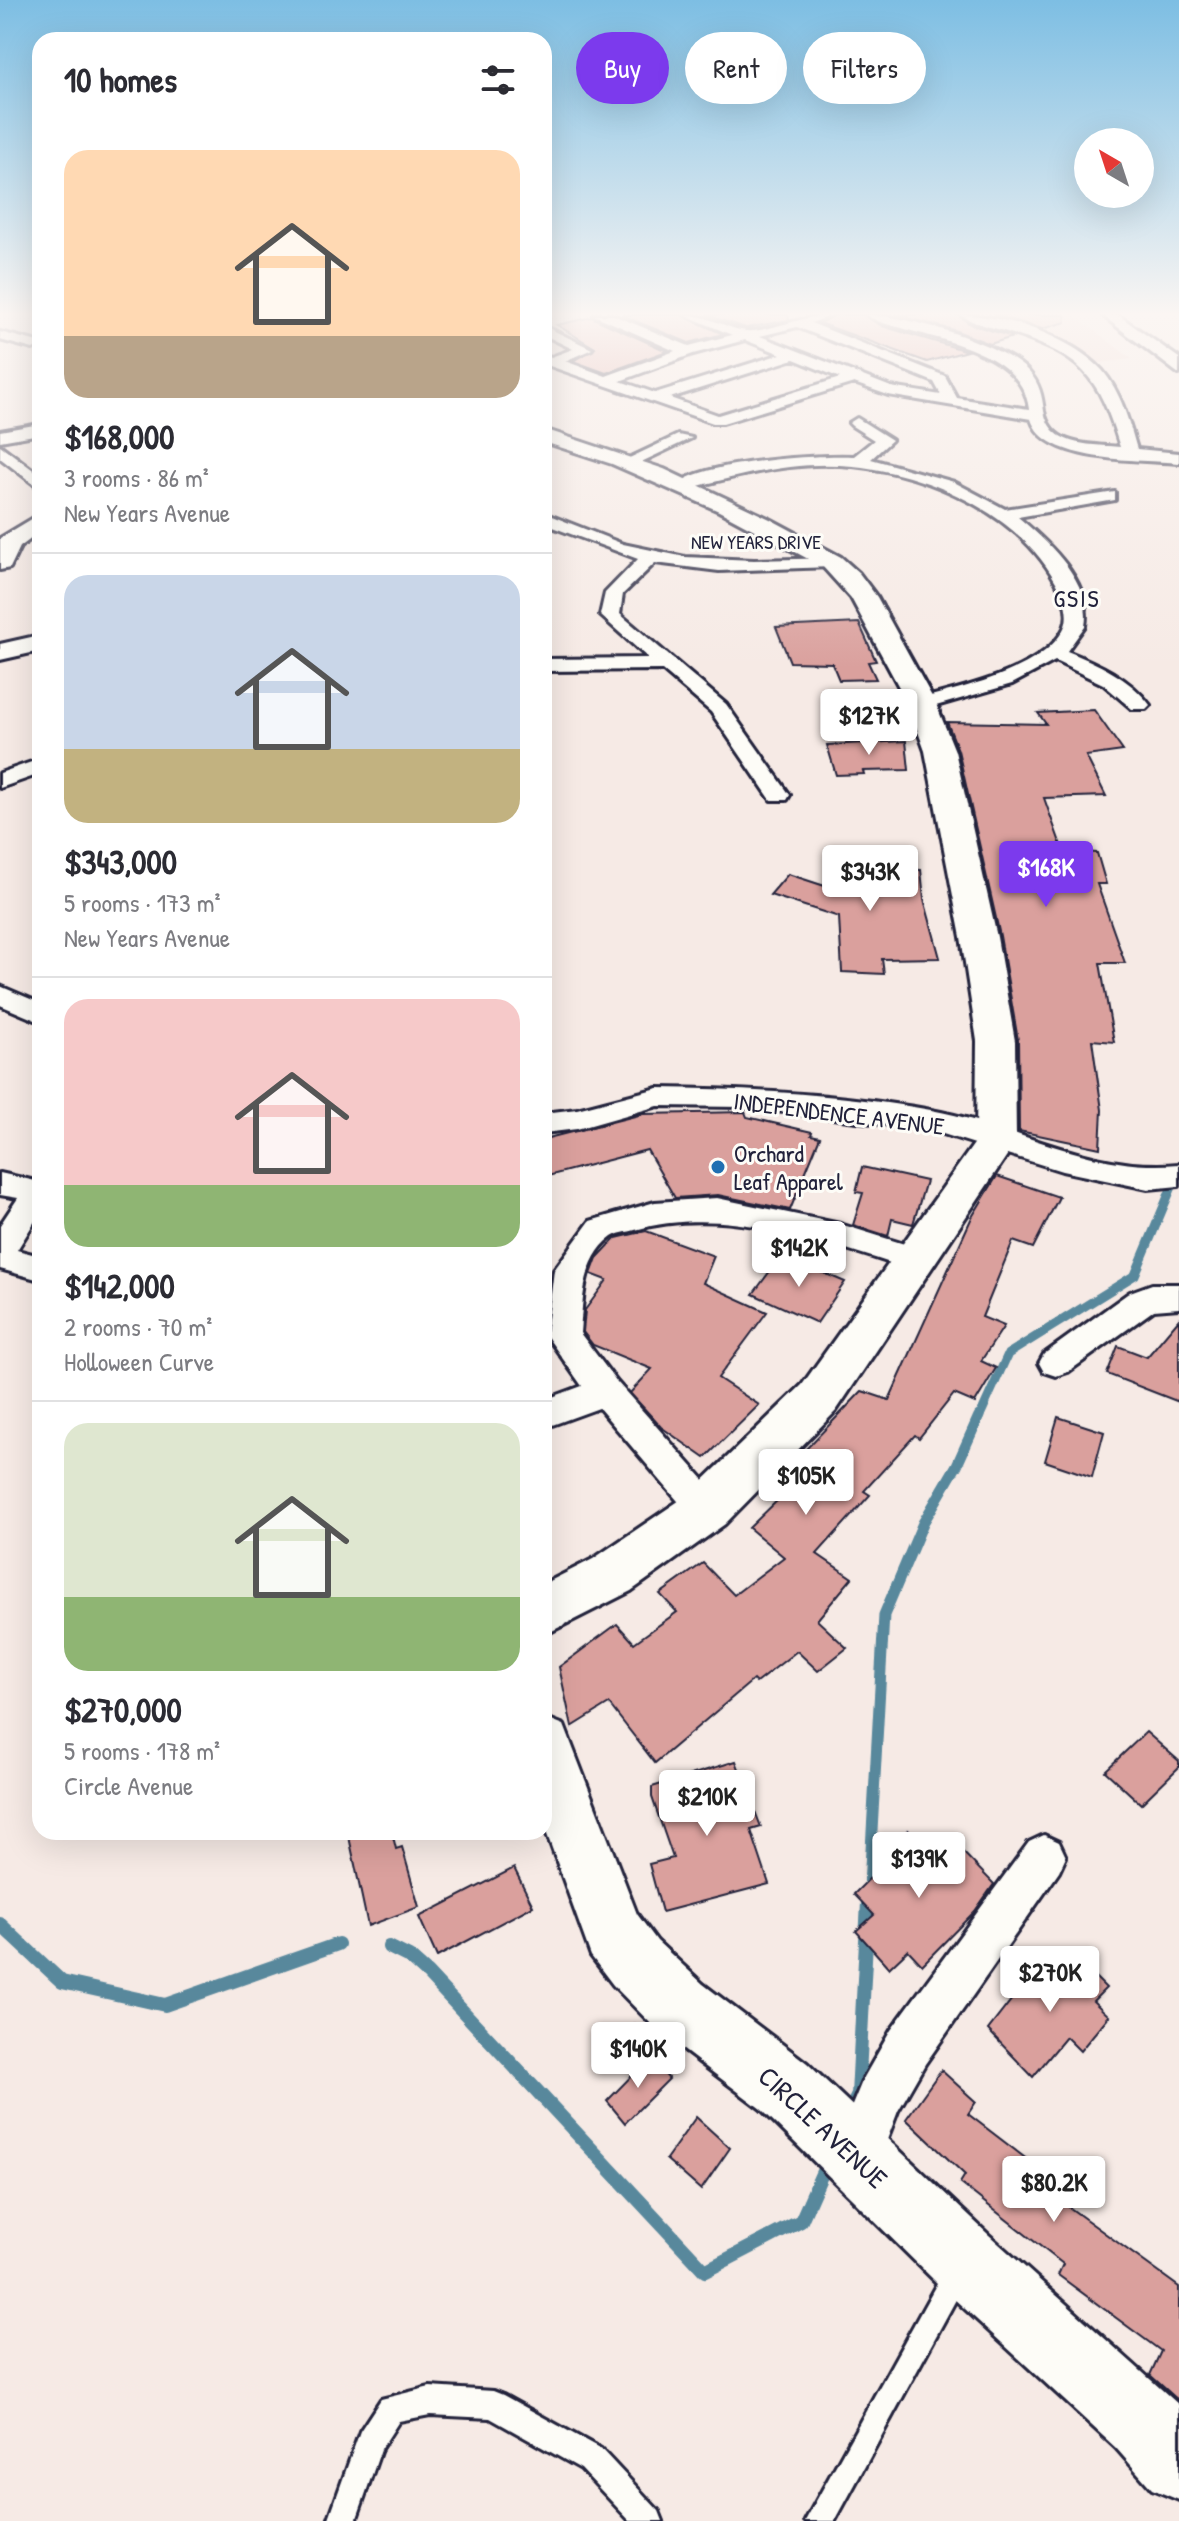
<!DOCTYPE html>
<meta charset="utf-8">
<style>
:root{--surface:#fff;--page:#f2f2f3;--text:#2b2b33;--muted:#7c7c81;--line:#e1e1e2;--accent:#7c3aed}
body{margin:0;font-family:"Patrick Hand",sans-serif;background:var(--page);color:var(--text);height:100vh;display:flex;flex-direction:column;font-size:30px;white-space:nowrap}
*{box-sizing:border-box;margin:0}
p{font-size:26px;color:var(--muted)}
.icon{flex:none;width:44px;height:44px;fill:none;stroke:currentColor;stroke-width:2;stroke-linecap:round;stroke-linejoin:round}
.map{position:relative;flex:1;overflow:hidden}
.sheet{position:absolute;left:32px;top:32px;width:520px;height:1808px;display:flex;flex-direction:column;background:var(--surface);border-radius:24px;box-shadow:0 8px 32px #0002}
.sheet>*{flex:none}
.guide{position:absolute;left:576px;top:32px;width:482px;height:72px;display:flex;gap:16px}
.needle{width:52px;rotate:321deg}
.fabs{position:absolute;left:1074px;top:128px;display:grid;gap:16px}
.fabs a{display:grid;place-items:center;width:80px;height:80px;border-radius:50%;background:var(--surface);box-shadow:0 8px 32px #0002;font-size:40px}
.price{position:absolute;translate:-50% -68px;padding:0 18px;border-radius:8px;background:#fff;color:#222;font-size:26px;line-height:52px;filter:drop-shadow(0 2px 4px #0008)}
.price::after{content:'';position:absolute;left:50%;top:48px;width:24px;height:18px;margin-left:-12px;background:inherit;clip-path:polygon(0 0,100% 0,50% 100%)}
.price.selected{background:var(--accent);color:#fff}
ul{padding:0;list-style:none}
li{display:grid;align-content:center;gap:16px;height:424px;padding:0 32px}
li+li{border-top:2px solid var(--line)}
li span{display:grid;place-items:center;height:248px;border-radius:24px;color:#555}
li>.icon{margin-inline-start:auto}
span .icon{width:144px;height:144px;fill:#fffc;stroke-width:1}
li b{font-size:34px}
h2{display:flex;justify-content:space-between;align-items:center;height:96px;padding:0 32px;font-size:34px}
.chip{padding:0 28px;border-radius:36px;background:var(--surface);box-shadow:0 8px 32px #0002;font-size:28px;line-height:72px}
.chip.selected{background:var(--accent);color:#fff}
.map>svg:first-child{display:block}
.built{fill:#eed4cf}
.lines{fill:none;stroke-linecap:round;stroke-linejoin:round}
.stream-far2{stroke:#59889c;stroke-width:9}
.stream-far1{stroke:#59889c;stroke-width:11}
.stream{stroke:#59889c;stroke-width:14}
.building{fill:#daa09d;stroke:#22223b;stroke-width:2}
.lane-casing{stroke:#22223b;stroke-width:6}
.street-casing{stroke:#22223b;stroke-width:6}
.secondary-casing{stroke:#22223b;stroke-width:6}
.lane{fill:#fdfcf7;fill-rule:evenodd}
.street{fill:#fdfcf7;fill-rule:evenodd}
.secondary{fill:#fdfcf7;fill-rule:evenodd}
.poi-dot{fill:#1f6fb2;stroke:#fdfcf7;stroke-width:3}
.labels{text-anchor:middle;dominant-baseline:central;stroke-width:6;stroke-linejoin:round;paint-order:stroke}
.far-street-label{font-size:20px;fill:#22223b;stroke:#fdfcf7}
.far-quarter-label{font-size:24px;letter-spacing:2px;fill:#22223b;stroke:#fdfcf7}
.street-label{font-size:24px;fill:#22223b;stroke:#fdfcf7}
.poi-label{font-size:24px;fill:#22223b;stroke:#fdfcf7;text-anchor:start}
.near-street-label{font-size:28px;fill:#22223b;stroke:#fdfcf7}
</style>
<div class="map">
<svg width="1179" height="2521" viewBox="0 0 1179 2521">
<rect width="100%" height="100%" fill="#f6eae5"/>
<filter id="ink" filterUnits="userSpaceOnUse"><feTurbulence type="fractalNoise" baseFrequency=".0125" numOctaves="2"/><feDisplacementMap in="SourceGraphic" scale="16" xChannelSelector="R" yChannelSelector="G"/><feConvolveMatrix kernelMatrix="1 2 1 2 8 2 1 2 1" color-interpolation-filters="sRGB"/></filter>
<g filter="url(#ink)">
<path class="built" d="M 972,315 L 1074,315 L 1132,359 L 1100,363 Z"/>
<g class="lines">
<path class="stream-far2" d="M 979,1418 L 1008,1354 L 1135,1275 L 1179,1170"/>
<path class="stream-far1" d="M 868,1904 L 884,1615 L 923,1523 L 957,1465 L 979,1416"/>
<g class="stream">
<path d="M 0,1924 L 62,1982 L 165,2005 L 338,1944"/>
<path d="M 389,1947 L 409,1957 L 428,1974 L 705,2271 L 801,2221 L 828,2160"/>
<path d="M 854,2103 L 858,2095 L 868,1902"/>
</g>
</g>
<g class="building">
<path d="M 621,315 L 682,315 L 723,334 L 689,343 Z"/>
<path d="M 706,315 L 788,315 L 789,320 L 746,328 Z"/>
<path d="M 835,315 L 864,315 L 882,326 L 967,351 L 927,362 L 819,323 Z"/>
<path d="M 895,315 L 958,315 L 970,324 L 1013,337 L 990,344 L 954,330 Z"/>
<path d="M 993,315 L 1065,315 L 1066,322 L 1042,329 Z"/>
<path d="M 592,317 L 593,318 L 667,351 L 606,373 L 573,361 L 595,348 L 557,325 Z"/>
<path d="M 859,623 L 876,661 L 868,662 L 876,679 L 839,680 L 832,663 L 790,662 L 776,627 Z"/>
<path d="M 1094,710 L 1123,751 L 1086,756 L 1106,796 L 1044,798 L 1063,851 L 1097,853 L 1106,884 L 1097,884 L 1125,963 L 1100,963 L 1114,1042 L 1092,1040 L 1102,1110 L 1100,1148 L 1019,1131 L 1018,1040 L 1000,936 L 958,750 L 947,722 L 1046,724 L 1038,713 Z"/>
<path d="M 906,741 L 909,770 L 863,771 L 864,774 L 836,775 L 827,745 Z"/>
<path d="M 830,859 L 866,861 L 866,868 L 921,870 L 924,899 L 940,958 L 882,959 L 884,974 L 842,972 L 839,917 L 770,895 L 788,874 L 831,888 Z"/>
<path d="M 745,1112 L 747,1117 L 812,1132 L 811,1135 L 820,1137 L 790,1210 L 718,1195 L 675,1198 L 647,1150 L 544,1177 L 544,1139 L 643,1114 Z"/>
<path d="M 862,1167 L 926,1181 L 913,1224 L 892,1219 L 888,1236 L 853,1225 L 863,1193 L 856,1192 Z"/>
<path d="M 997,1176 L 1059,1197 L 1033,1248 L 1013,1241 L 982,1317 L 1004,1326 L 981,1361 L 996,1368 L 975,1403 L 954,1394 L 919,1438 L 915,1435 L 864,1491 L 870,1495 L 817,1554 L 852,1578 L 817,1620 L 847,1648 L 818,1671 L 797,1651 L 756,1683 L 753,1680 L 655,1763 L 609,1704 L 572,1727 L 559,1667 L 617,1624 L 634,1643 L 677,1612 L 660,1594 L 703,1563 L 734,1595 L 784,1557 L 749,1528 L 820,1459 L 806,1449 L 862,1391 L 889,1400 L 972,1217 Z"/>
<path d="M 646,1231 L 714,1256 L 703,1283 L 767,1312 L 718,1378 L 759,1405 L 705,1458 L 661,1427 L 630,1393 L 652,1369 L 593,1345 L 583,1332 L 585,1310 L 607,1280 L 591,1274 L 597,1258 L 616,1238 Z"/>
<path d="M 782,1255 L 845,1282 L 817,1323 L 753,1294 Z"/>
<path d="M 1179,1319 L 1179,1402 L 1107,1374 L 1118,1346 L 1147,1357 Z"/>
<path d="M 1058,1417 L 1104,1432 L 1092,1477 L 1045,1461 Z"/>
<path d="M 1146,1732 L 1179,1761 L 1179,1767 L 1141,1804 L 1105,1771 Z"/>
<path d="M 736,1761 L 761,1827 L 751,1830 L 769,1884 L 662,1912 L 649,1864 L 673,1858 L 652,1797 L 652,1787 Z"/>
<path d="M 908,1830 L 938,1861 L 955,1844 L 994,1884 L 975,1911 L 922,1965 L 908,1950 L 889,1968 L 856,1931 L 874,1915 L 854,1894 L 889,1859 L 884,1854 Z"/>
<path d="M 348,1832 L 392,1832 L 396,1849 L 402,1847 L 419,1907 L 368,1926 Z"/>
<path d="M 514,1868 L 533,1906 L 437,1957 L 419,1917 Z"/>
<path d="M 1046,1955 L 1066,1975 L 1079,1961 L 1106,1988 L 1093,2001 L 1109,2016 L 1080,2051 L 1066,2037 L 1033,2077 L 988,2030 Z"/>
<path d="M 635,2024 L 655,2045 L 638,2063 L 618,2043 Z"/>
<path d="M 650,2057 L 669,2079 L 625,2123 L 607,2101 Z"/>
<path d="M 941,2070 L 976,2102 L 968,2114 L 1054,2180 L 1048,2192 L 1179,2287 L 1179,2401 L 1150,2375 L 1161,2351 L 1058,2275 L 1063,2264 L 960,2183 L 965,2175 L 906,2119 Z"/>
<path d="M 696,2117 L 730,2148 L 701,2190 L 666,2159 Z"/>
</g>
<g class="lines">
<defs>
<g id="lane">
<path d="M 956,2261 L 965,2265 L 969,2274 L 965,2283 L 835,2521 L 805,2521 L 947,2265 Z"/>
<path d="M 430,2387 L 493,2391 L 503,2395 L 601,2449 L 659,2511 L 663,2521 L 630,2521 L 581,2469 L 490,2418 L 430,2415 L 399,2421 L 381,2449 L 356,2521 L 328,2521 L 360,2431 L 381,2399 Z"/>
</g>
<g id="street">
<path d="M 594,315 L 613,315 L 689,346 L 732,335 L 685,315 C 710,315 724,328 746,331 C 763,333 805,315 832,315 L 811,323 L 945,376 L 957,398 L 1029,409 C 1022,353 947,342 902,328 C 890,325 876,322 867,315 C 906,315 1002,343 1029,372 C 1040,384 1042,396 1044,411 C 1051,448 1091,444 1120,447 C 1098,373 1081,356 1007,332 C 993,327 973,324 961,315 C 1006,315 1071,337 1102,370 C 1121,392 1129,422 1137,449 L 1179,453 L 1179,463 C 1139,459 1045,464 1031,419 L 888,395 L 854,383 L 723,423 L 713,423 L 544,364 L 544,355 L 551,357 L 573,349 L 544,335 L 544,326 L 592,349 L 565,361 L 606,376 L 675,351 ZM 797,327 L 934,382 L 941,395 L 891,387 L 760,336 ZM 745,340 L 781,354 L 655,393 L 620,381 L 693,354 ZM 794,359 L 840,378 L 718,415 L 670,398 Z"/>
<path d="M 1102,315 L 1118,315 L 1179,358 L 1179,374 Z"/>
<path d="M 0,332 L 38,342 L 40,345 L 33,349 L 0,340 Z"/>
<path d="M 857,418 L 892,440 L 871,459 L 954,482 L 1005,509 L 1115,492 L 1115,500 L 1018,517 C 1048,542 1093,582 1085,626 L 1067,651 C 1097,663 1130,678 1150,705 L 1146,709 L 1132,709 L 1103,684 L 1055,661 L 1012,684 L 922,710 L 915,708 L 911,704 L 915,700 C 956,689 1044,671 1064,628 C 1071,614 1063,595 1056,582 C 1018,513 929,474 853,466 C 795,460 741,475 686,489 L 678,484 C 701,462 820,454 854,456 L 874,440 L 852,426 L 849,423 Z"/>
<path d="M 40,424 L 40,434 L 0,441 L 0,431 Z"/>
<path d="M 678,435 L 692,438 L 637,464 L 623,461 Z"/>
<path d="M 0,445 L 40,475 L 40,489 L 0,458 Z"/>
<path d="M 544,513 L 623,544 L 685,557 L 754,560 L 838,558 L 838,566 L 832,567 L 719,571 L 655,563 L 623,594 L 620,614 L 726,704 L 790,795 L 787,800 L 771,800 L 711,712 L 662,670 L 544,671 L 544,659 L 648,658 L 600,615 L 605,593 L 638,559 L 544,524 Z"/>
<path d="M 40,759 L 40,774 L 0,788 L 0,773 Z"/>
<path d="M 0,986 L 40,1003 L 40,1022 L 0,1005 Z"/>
<path d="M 658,1088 C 749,1089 842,1094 931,1110 C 1015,1125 1091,1173 1179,1164 L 1179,1186 L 1148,1189 L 1062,1171 L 930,1130 L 744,1107 L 658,1106 L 577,1129 L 544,1133 L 544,1113 L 577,1109 Z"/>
<path d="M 0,1173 L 40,1182 L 40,1213 L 17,1250 L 40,1256 L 40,1280 L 0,1269 L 0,1225 L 18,1198 L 0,1195 Z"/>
<path d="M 717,1198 L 840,1224 L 927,1251 L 932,1259 L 927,1267 L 916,1271 C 828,1244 727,1203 635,1230 C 629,1232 617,1233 612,1237 C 582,1259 583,1300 580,1333 L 617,1382 L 720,1498 L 725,1509 L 720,1520 L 707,1525 L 694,1520 L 599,1408 L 544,1428 L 544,1400 L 582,1386 L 546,1335 L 554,1270 L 590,1221 L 655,1202 Z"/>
<path d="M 1152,1284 L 1179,1284 L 1179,1308 L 1154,1310 L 1068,1372 L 1056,1376 L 1044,1372 L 1039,1363 L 1044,1354 L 1130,1292 Z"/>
<path d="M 1044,1835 L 1059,1842 L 1066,1857 L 1059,1872 L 925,2064 L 898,2111 L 874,2174 L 856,2181 L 838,2174 L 831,2156 L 863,2079 L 891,2030 L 1029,1842 Z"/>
</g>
<g id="secondary">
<path d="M 544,429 L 664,469 L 770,519 L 841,557 L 859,573 L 877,597 L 936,704 L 955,751 L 997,937 L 1015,1041 L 1016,1142 L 836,1411 L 725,1524 L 631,1591 L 544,1635 L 544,1584 L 593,1559 L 689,1494 L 802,1385 L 976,1141 L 977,1041 L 961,937 L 925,751 L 908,704 L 851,598 L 823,567 L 719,511 L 612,464 L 544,442 Z"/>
<path d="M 40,514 L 40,532 L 20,547 L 10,568 L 0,570 L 0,538 Z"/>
<path d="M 40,635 L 40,651 L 0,660 L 0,644 Z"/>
<path d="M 544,1717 L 564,1725 L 637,1914 L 657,1941 L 703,1984 L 807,2063 L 989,2235 L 1179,2405 L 1179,2500 L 1152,2489 L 1116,2448 L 939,2285 L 761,2109 L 657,2030 L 613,1985 L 591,1956 L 544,1826 Z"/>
</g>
</defs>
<use href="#lane" class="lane-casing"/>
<use href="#street" class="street-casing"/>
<use href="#secondary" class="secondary-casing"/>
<use href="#lane" class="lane"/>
<use href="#street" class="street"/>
<use href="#secondary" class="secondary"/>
</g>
</g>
<linearGradient id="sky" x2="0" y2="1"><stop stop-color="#7dbee3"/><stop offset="0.47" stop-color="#fbf6f3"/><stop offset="1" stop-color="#fbf6f3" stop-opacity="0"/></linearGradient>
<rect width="1179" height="668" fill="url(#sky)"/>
<circle class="poi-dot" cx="718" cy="1167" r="8"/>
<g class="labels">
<g class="far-street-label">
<text x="756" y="541">NEW YEARS DRIVE</text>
</g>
<g class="far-quarter-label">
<text x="1077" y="598">GSIS</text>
</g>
<g class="street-label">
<text transform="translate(839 1113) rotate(7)">INDEPENDENCE AVENUE</text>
</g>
<g class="poi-label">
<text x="734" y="1153">Orchard<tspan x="734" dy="28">Leaf Apparel</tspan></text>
</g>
<g class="near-street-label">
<text transform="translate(823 2127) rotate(43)">CIRCLE AVENUE</text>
</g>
</g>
</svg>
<div class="fabs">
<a><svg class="needle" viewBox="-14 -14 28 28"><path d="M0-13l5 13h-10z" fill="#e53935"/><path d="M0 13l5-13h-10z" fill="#7c7c81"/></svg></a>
</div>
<b class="price" style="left:869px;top:757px">$127K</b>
<b class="price selected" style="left:1046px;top:909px">$168K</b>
<b class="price" style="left:870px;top:913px">$343K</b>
<b class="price" style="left:799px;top:1289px">$142K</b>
<b class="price" style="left:806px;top:1517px">$105K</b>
<b class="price" style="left:707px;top:1838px">$210K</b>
<b class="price" style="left:919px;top:1900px">$139K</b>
<b class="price" style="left:1050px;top:2014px">$270K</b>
<b class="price" style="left:638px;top:2090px">$140K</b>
<b class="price" style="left:1054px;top:2224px">$80.2K</b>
<div class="guide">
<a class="chip selected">Buy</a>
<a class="chip">Rent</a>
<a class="chip">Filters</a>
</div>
<section class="sheet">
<h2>10 homes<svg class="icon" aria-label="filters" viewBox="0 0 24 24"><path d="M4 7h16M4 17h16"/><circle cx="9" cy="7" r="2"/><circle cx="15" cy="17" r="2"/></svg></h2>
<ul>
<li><span style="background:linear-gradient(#ffd9b3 75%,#b9a48a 0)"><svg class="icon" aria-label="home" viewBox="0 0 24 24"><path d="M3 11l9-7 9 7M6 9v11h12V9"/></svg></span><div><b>$168,000</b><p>3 rooms · 86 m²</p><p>New Years Avenue</p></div></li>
<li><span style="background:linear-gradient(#c9d6e8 70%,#c2b280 0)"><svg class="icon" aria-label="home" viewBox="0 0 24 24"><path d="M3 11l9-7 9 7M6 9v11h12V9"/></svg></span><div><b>$343,000</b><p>5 rooms · 173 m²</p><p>New Years Avenue</p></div></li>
<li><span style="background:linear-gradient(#f6c9c9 75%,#8fb573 0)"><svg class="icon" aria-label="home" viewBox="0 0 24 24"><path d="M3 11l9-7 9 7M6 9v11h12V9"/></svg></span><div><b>$142,000</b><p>2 rooms · 70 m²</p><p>Holloween Curve</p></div></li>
<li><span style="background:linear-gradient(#dfe7d0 70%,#8fb573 0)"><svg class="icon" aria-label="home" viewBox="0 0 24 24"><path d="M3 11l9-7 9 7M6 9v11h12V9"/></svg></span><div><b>$270,000</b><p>5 rooms · 178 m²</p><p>Circle Avenue</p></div></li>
</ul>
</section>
</div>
